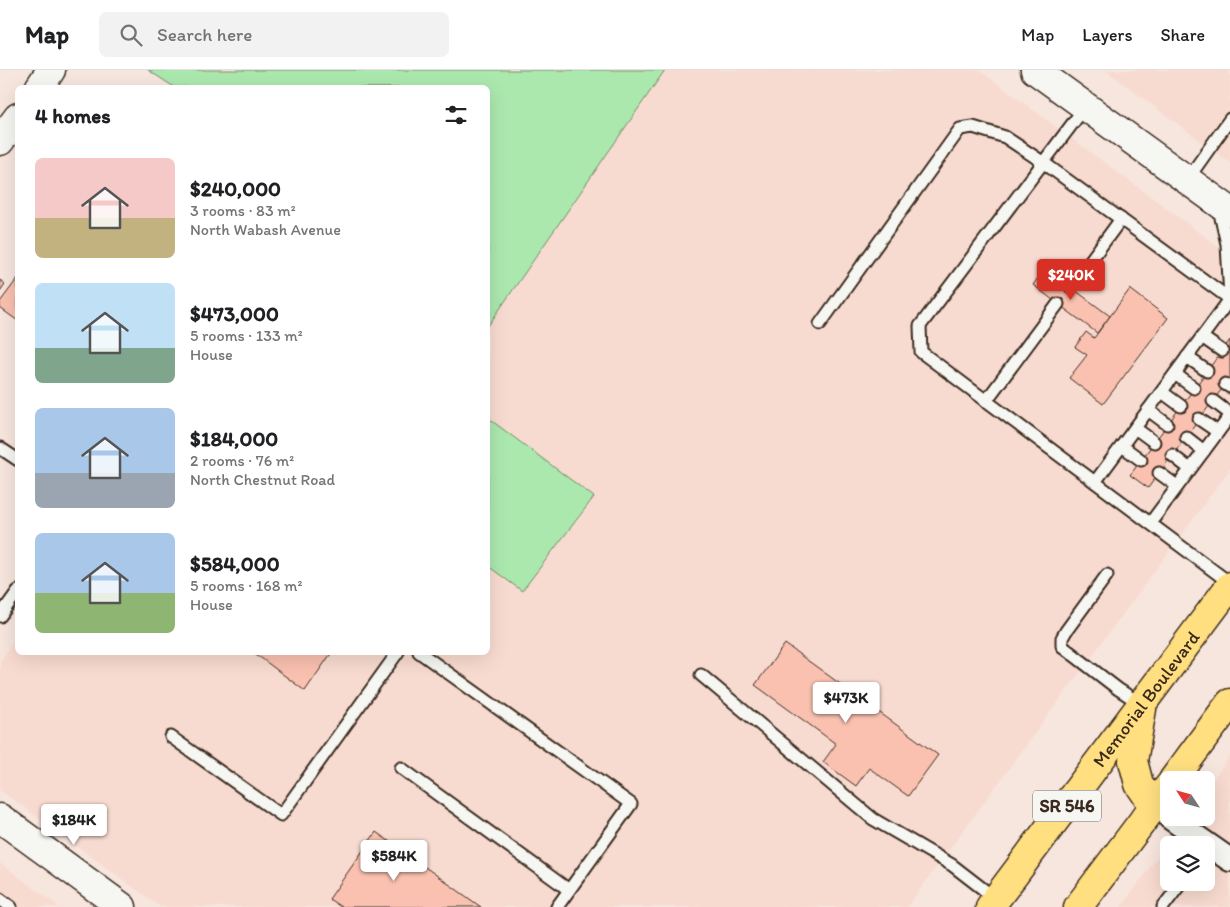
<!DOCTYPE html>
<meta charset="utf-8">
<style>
:root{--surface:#fff;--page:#f2f2f2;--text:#202124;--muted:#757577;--line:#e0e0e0;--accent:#d93025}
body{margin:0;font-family:Itim,sans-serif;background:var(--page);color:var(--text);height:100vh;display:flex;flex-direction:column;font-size:19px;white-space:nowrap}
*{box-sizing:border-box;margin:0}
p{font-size:16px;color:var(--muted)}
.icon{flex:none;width:28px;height:28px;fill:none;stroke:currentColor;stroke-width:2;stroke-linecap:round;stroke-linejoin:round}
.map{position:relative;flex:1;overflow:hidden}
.panel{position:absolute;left:15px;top:15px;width:475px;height:570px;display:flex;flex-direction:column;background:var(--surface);border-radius:8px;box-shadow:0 5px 20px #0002}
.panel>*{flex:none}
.needle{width:32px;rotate:306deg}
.tools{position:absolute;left:1160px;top:701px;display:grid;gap:10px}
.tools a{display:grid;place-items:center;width:55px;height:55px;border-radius:8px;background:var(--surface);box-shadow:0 5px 20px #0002;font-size:25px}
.price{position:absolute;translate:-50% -42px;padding:0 11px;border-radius:5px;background:#fff;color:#222;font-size:16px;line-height:32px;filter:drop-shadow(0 1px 2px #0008)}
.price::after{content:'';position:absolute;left:50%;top:30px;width:15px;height:11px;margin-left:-8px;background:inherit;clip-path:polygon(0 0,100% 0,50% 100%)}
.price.selected{background:var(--accent);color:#fff}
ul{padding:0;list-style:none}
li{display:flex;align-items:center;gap:15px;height:125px;padding:0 20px}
li span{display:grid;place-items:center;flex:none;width:140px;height:100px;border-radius:8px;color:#555}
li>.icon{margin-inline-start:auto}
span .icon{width:60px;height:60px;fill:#fffc;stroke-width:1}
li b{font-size:21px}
h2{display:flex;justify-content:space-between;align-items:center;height:60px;padding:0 20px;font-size:21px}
header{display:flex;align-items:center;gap:30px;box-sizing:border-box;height:70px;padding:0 25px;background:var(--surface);border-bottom:1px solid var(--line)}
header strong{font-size:24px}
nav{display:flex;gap:28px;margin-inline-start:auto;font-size:18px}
.search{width:350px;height:45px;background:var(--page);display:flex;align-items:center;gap:12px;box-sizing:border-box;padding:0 18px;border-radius:8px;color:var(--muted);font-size:19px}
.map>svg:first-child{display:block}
.built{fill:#f8dbd0}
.green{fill:#abe8ae;stroke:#738966}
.building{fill:#fac1b0;stroke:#3b2a1e}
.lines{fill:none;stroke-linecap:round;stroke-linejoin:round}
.service-casing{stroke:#3b2a1e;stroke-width:15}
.minor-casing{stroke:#3b2a1e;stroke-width:26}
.tertiary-casing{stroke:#3b2a1e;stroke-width:31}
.primary-casing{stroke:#3b2a1e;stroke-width:31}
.service{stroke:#f6f6f2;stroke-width:11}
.minor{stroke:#f6f6f2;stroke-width:22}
.tertiary{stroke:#f6f6f2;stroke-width:28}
.primary{stroke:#ffdf80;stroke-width:28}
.labels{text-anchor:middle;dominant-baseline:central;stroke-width:5;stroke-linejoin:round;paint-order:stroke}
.shield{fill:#f6f6f2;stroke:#73675e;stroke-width:1}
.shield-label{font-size:18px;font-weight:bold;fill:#3b2a1e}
.street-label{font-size:19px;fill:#3b2a1e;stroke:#f6f6f2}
</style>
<header>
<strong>Map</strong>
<div class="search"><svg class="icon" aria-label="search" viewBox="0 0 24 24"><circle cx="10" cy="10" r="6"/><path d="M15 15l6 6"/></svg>Search here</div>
<nav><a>Map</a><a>Layers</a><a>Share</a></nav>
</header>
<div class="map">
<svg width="1230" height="837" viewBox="0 0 1230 837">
<rect width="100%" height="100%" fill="#f7e6de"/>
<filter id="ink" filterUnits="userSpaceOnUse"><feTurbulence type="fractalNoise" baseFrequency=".02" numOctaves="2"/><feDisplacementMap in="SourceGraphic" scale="10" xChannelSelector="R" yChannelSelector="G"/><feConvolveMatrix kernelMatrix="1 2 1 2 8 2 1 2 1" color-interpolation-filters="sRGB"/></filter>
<g filter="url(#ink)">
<g class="built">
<path d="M 665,0 L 979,0 L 1230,185 L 1230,399 L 907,837 L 160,837 L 0,720 L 0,591 L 17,567 L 18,582 L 488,582 L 488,496 L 522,520 L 594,428 L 488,348 L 488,256 Z"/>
<path d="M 1105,0 L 1230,0 L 1230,93 Z"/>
<path d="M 1230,686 L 1230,777 L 1189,748 L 1206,748 L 1206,719 Z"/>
<path d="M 1175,763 L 1192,775 L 1169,775 L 1169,812 L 1206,812 L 1206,785 L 1230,802 L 1230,837 L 1121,837 Z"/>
<path d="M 0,793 L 60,837 L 0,837 Z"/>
</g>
<g class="green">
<path d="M 148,0 L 665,0 L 488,256 L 488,18 L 174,17 Z"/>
<path d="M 488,348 L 594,427 L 522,521 L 488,496 Z"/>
</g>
<g class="building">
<path d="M 1045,198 L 1110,246 L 1097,263 L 1033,215 Z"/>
<path d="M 18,208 L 18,251 L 0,238 L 0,232 Z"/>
<path d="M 0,210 L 5,214 L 0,221 Z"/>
<path d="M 1130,219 L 1168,248 L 1103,334 L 1069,308 L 1087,285 L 1075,277 L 1086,262 L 1094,268 Z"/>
<path d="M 1230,270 L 1230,308 L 1148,418 L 1130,405 Z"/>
<path d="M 785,574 L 938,685 L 908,726 L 869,698 L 856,716 L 823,692 L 836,674 L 755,615 Z"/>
<path d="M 253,582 L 332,582 L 305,621 Z"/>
<path d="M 376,762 L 481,837 L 341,837 L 329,829 Z"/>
</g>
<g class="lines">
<defs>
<g id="service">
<path d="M 1085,37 L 920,256 L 921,282 L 1230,513"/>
<path d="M 1187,110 L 1230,49"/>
<path d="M 1219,139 L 1227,174 L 1230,228"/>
<path d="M 1071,217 L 1121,149"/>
<path d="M 820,254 L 960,59 L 973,57 L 1005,67 L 1044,93 L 1230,229 L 1095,412"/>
<path d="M 1202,267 L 1222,281"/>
<path d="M 1187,287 L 1207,301"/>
<path d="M 1175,304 L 1194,318"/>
<path d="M 1225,314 L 1230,317"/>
<path d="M 1162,322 L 1181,336"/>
<path d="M 986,331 L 1058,234"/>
<path d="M 1213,331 L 1230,344"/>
<path d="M 1148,340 L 1167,354"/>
<path d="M 1199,349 L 1218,362"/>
<path d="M 1135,358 L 1154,372"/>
<path d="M 1186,367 L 1204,381"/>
<path d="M 1122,376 L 1141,390"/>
<path d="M 0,378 L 18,390"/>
<path d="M 1172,385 L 1190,399"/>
<path d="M 1159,403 L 1177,416"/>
<path d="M 1151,452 L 1230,346"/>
<path d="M 1107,505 L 1066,561 L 1062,568 L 1062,576 L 1118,619 L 1141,634"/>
<path d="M 0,546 L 18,521"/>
<path d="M 419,582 L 631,734 L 557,837"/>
<path d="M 701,605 L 873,749 L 952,795 L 996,829"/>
<path d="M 171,667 L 281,745 L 398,582"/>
<path d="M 401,698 L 569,820"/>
<path d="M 0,829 L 11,837"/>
<path d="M 1163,837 L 1182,812"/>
</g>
<path id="minor" d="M 1170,748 L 1230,790"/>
<g id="tertiary">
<path d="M 1035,0 L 1230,141"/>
<path d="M 39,18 L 51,0"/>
<path d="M 0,71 L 18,47"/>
<path d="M 0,748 L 122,837"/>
</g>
<g id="primary">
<path d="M 1142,639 L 1133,691 L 1139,714 L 1154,736"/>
<path d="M 1173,710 L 1230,633"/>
<path id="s1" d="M 990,837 L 1230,516"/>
<path d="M 1078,837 L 1169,716"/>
</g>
</defs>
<use href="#service" class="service-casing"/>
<use href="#minor" class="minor-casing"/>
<use href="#tertiary" class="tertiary-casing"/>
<use href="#primary" class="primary-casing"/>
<use href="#service" class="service"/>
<use href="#minor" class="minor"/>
<use href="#tertiary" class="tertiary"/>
<use href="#primary" class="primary"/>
</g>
</g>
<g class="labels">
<rect class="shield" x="1033" y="720.5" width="68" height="31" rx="4"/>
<g class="shield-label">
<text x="1067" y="736">SR 546</text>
</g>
<g class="street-label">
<text stroke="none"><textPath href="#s1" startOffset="260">Memorial Boulevard</textPath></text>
</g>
</g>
</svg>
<div class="tools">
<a><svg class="needle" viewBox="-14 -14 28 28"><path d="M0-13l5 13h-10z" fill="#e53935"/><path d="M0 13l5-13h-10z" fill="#757577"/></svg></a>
<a><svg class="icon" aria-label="layers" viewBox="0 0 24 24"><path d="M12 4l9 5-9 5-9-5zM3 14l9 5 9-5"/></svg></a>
</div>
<b class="price selected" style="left:1071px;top:231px">$240K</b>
<b class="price" style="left:846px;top:654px">$473K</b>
<b class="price" style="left:74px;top:776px">$184K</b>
<b class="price" style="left:394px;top:812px">$584K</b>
<section class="panel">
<h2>4 homes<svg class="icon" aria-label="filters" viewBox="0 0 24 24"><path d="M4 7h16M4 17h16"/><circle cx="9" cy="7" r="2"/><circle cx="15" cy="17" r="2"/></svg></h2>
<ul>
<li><span style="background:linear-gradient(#f6c9c9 60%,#c2b280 0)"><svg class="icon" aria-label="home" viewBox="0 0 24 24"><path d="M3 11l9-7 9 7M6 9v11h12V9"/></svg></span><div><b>$240,000</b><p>3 rooms · 83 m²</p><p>North Wabash Avenue</p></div></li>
<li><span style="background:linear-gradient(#bfe0f5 65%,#7fa58c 0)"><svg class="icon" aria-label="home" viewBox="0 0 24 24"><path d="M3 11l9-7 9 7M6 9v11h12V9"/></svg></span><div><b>$473,000</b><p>5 rooms · 133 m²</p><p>House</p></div></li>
<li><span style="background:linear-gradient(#a9c7e8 65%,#9aa5b1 0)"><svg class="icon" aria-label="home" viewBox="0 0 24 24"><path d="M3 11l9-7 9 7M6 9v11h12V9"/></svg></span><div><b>$184,000</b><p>2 rooms · 76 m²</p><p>North Chestnut Road</p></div></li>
<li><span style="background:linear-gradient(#a9c7e8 60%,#8fb573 0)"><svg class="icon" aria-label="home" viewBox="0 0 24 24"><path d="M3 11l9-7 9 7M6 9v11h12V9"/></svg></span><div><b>$584,000</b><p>5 rooms · 168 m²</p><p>House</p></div></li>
</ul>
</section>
</div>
